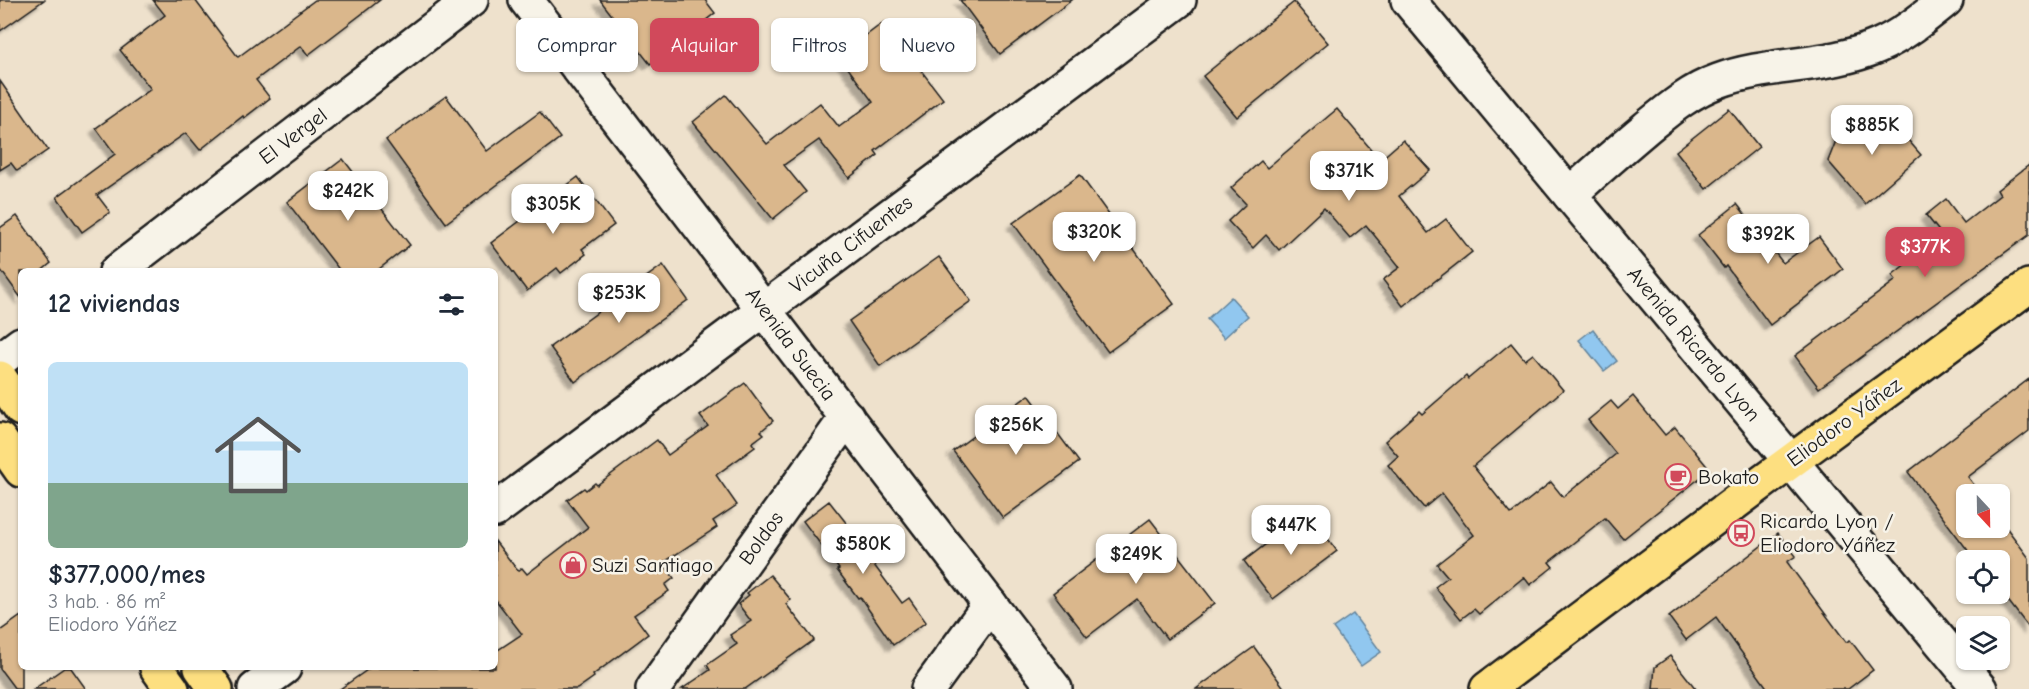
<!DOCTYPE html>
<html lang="es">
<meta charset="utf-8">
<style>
:root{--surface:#fff;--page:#f6f6f7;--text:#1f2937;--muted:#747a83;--accent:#d1495b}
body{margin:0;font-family:"Comic Neue",sans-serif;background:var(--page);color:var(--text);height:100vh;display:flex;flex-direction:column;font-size:22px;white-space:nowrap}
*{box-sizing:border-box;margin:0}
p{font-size:20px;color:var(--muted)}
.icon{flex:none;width:33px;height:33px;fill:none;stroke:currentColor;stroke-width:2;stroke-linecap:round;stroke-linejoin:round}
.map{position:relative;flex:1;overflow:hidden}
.side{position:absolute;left:18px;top:268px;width:480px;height:402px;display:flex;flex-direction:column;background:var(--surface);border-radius:9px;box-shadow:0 2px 4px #0004}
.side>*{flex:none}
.hud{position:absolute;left:516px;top:18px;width:570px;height:54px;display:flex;gap:12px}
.needle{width:39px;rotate:158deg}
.fabs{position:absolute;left:1956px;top:484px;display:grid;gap:12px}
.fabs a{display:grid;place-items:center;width:54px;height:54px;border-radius:9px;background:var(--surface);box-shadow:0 2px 4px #0004;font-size:30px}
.price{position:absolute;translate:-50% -51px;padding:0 14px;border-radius:12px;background:#fff;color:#222;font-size:20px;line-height:39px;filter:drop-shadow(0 2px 3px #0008)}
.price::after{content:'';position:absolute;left:50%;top:36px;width:18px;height:14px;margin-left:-9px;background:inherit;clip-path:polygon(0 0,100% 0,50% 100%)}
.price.active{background:var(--accent);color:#fff}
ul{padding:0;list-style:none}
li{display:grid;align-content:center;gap:12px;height:318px;padding:0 30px}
li span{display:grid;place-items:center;height:186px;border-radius:9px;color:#555}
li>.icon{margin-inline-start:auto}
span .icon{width:108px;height:108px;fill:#fffc;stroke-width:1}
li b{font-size:26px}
h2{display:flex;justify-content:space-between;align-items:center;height:72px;padding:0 30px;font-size:26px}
.pill{padding:0 21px;border-radius:9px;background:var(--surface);box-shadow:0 2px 4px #0004;font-size:21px;line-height:54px}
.pill.active{background:var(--accent);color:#fff}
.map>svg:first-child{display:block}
.water{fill:#91c7ef;stroke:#62839b;stroke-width:1.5}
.building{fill:#dab78c;stroke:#1c1c1c;stroke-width:1.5;filter:url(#shadow)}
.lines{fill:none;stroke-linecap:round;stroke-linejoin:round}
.minor-casing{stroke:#1c1c1c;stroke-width:38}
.major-casing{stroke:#1c1c1c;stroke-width:38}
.minor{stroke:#f7f3e8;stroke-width:33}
.major{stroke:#fddf80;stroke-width:33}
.labels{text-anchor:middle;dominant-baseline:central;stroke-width:5;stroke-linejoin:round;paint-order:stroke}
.street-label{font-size:21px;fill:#1c1c1c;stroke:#f7f3e8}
.poi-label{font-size:21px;fill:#1c1c1c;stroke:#f7f3e8;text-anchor:start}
</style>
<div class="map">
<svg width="2029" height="689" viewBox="0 0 2029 689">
<defs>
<filter id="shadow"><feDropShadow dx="-5.5" dy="5.5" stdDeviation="1.5" flood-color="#0004"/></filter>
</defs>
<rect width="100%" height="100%" fill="#eee1cc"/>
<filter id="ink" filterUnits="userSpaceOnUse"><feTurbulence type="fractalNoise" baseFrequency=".0167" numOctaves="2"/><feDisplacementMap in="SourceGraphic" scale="12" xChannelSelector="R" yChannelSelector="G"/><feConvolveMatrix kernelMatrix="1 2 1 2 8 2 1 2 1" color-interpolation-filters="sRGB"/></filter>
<g filter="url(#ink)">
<g class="water">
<path d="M 1231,297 L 1248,316 L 1224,338 L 1207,319 Z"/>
<path d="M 1593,329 L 1617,361 L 1604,371 L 1579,340 Z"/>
<path d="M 1353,614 L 1381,652 L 1361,666 L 1333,628 Z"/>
</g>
<g class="building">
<path d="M 0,0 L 44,0 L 0,31 Z"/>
<path d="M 153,0 L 195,0 L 238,57 L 315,0 L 380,0 L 308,55 L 301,46 L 256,80 L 270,98 L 244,118 L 243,116 L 200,150 L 186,133 L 97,195 L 110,212 L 82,232 L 57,197 L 115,154 L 96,128 L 151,89 L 120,50 L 165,15 Z"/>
<path d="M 600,0 L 705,0 L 715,13 L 650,64 Z"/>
<path d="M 960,0 L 1072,0 L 1000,54 Z"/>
<path d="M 1294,2 L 1328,43 L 1237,117 L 1203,76 Z"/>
<path d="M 884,22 L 943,99 L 875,151 L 878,155 L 849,178 L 819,140 L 784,165 L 806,192 L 773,219 L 693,122 L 726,95 L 767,144 L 820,103 L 839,127 L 873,102 L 839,56 Z"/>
<path d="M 0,81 L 48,150 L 17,171 L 11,163 L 0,170 Z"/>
<path d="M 446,96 L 487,151 L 540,112 L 560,138 L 446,223 L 386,140 Z"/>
<path d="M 1337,109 L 1380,160 L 1403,140 L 1430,170 L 1399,196 L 1428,233 L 1446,219 L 1472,252 L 1403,306 L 1383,280 L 1400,267 L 1366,225 L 1350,238 L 1324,208 L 1279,250 L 1266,235 L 1253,248 L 1228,221 L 1246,204 L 1231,188 L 1261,161 L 1267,168 Z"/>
<path d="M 1729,109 L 1759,147 L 1706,189 L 1676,151 Z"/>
<path d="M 1889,118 L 1921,155 L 1865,204 L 1828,161 L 1839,133 L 1863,119 Z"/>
<path d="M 343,159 L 410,245 L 375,272 L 341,272 L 287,202 Z"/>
<path d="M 2029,165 L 2029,235 L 1819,388 L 1795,356 L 1896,280 L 1892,275 L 1942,235 L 1926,215 L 1946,199 L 1964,223 L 2000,195 L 1997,190 Z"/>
<path d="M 1080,175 L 1174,304 L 1108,352 L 1013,223 Z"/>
<path d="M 578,177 L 614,225 L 582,249 L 586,254 L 561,273 L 557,268 L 527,291 L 491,243 Z"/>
<path d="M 1737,204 L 1783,263 L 1819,237 L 1843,269 L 1770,325 L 1726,266 L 1724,268 L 1698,235 Z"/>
<path d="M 17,216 L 51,263 L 40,272 L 21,272 L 21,298 L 0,269 L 0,228 Z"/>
<path d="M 939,257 L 971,301 L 880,366 L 849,321 Z"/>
<path d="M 663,265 L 688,300 L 575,382 L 550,347 Z"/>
<path d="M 1511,343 L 1525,360 L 1533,354 L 1563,390 L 1473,466 L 1511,514 L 1551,482 L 1563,497 L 1616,454 L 1588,420 L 1611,401 L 1618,409 L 1633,396 L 1665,435 L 1675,427 L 1710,470 L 1623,539 L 1605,518 L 1549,562 L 1553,567 L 1530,585 L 1524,577 L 1479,614 L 1474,609 L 1461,619 L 1435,587 L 1448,577 L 1437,564 L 1474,535 L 1442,493 L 1424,508 L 1388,465 L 1398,456 L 1385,441 L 1419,411 L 1422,414 L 1466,376 L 1468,379 Z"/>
<path d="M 2029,379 L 2029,431 L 1968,477 L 1982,495 L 1966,495 L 1966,528 L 2000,528 L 2000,519 L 2029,558 L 2029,628 L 2000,590 L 2000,561 L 1976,561 L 1908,472 Z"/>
<path d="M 745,383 L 773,421 L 761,431 L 764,434 L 752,443 L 755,447 L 716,475 L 737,505 L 713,521 L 717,527 L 663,563 L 674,578 L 665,585 L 669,591 L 634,615 L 648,634 L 593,675 L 594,677 L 577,689 L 340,689 L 370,668 L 495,668 L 495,652 L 522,634 L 495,599 L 495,541 L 518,571 L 522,568 L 527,574 L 588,527 L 567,500 L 584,488 L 586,490 L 595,483 L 597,485 L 657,440 L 668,455 L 708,426 L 700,416 Z"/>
<path d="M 1029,395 L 1079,462 L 1003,518 L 953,451 Z"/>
<path d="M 829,501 L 851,529 L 849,531 L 902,603 L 909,598 L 926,622 L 893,645 L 860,597 L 858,598 L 837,570 L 839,569 L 803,521 Z"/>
<path d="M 1308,512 L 1337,551 L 1273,599 L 1244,561 Z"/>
<path d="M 1150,519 L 1215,603 L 1167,639 L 1137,599 L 1087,637 L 1053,593 Z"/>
<path d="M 1778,533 L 1796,556 L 1787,562 L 1846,642 L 1850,640 L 1873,670 L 1848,689 L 1768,689 L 1716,617 L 1686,640 L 1669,617 Z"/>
<path d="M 770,575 L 791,600 L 786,604 L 814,640 L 745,689 L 682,689 L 710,670 L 707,665 L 737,644 L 730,635 L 751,621 L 738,604 L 749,595 L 747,593 Z"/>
<path d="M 21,616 L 21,689 L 15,689 L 0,669 L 0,631 Z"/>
<path d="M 1254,647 L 1285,689 L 1196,689 Z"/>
<path d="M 1670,656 L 1696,689 L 1653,689 L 1655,667 Z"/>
<path d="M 64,668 L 71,668 L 86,689 L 34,689 Z"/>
</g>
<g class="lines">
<defs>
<g id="minor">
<path d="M 526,0 L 1055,689"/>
<path d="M 1408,0 L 1980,689"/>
<path d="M 1570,195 C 1594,172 1620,150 1646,128 C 1668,110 1690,91 1718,81 C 1769,62 1828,68 1878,46 C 1903,35 1925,17 1946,0"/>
<path d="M 116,272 L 471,0"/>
<path d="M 0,360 L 21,344"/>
<path d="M 495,510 L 1179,0"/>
<path d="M 255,689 L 284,668"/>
<path d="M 653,689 L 847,417"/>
<path d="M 928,689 L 990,604"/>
</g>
<g id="major">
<path d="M 0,378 L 21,409"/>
<path d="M 0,440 L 21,470"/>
<path d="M 157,668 L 172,689"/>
<path d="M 201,668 L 216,689"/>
<path d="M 1487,689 L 1756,487 L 2029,286"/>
</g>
</defs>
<use href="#minor" class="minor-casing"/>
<use href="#major" class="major-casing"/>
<use href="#minor" class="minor"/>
<use href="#major" class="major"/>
</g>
</g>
<defs>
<symbol id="cafe-ring" viewBox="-11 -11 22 22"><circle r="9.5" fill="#f7f3e8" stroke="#d1495b" stroke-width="1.5"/><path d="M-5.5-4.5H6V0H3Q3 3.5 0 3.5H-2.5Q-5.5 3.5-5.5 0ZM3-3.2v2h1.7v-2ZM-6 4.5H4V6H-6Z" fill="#d1495b"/></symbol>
<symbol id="bus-ring" viewBox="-11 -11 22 22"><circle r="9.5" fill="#f7f3e8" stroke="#d1495b" stroke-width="1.5"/><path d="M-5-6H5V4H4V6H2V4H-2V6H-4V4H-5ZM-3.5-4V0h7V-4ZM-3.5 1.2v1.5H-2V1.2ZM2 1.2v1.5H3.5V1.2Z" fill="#d1495b"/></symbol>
<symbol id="shop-ring" viewBox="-11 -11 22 22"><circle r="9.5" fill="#f7f3e8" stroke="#d1495b" stroke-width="1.5"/><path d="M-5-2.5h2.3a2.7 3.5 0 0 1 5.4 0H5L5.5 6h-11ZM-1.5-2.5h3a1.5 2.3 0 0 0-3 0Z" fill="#d1495b"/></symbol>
</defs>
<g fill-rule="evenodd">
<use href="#cafe-ring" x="1663" y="462" width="30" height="30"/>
<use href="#bus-ring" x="1726" y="518" width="30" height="30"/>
<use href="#shop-ring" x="558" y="550" width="30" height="30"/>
</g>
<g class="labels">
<g class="street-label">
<text transform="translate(293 136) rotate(-37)">El Vergel</text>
<text transform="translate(851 244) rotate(-37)">Vicuña Cifuentes</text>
<text transform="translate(791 344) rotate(53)">Avenida Suecia</text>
<text transform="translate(1694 344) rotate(50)">Avenida Ricardo Lyon</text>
<text transform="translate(1844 422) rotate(-36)">Eliodoro Yáñez</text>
<text transform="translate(761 538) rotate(-54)">Boldos</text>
</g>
<g class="poi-label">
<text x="1698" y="477">Bokato</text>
<text x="1760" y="521">Ricardo Lyon /<tspan x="1760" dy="24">Eliodoro Yáñez</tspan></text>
<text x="592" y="565">Suzi Santiago</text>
</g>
</g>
</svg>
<div class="fabs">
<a><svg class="needle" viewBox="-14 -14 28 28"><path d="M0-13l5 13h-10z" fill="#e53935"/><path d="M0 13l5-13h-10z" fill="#747a83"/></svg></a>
<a><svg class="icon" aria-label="locate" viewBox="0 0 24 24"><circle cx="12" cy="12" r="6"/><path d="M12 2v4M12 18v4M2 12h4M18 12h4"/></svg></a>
<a><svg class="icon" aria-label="layers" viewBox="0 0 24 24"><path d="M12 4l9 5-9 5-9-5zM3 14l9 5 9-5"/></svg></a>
</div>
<b class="price" style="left:1872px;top:156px">$885K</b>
<b class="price" style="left:1349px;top:202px">$371K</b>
<b class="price" style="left:348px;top:222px">$242K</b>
<b class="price" style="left:553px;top:235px">$305K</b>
<b class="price" style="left:1094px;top:263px">$320K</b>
<b class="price" style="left:1768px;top:265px">$392K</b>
<b class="price active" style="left:1925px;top:278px">$377K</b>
<b class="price" style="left:619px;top:324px">$253K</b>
<b class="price" style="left:1016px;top:456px">$256K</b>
<b class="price" style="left:1291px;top:556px">$447K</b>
<b class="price" style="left:863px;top:575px">$580K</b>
<b class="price" style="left:1136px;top:585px">$249K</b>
<div class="hud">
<a class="pill">Comprar</a>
<a class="pill active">Alquilar</a>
<a class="pill">Filtros</a>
<a class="pill">Nuevo</a>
</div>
<section class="side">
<h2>12 viviendas<svg class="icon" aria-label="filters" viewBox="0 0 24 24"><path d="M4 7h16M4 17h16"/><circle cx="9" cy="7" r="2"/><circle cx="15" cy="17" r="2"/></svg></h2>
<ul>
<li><span style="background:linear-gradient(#bfe0f5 65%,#7fa58c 0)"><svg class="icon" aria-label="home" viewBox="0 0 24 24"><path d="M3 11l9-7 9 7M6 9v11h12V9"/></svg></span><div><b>$377,000/mes</b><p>3 hab. · 86 m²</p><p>Eliodoro Yáñez</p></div></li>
</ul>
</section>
</div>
